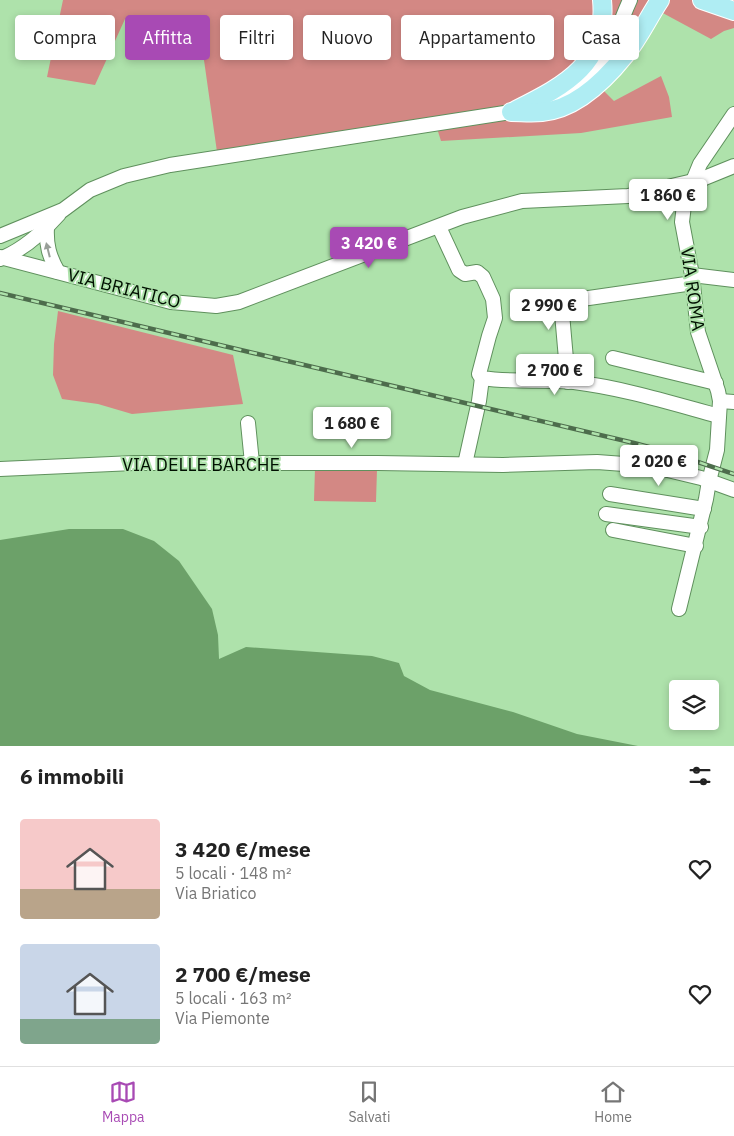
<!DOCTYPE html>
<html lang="it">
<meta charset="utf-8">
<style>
:root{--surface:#fff;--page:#f6f6f6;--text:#222;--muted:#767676;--line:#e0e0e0;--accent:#a84ab4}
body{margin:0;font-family:"IBM Plex Sans",sans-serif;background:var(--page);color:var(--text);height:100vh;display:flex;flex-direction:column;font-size:19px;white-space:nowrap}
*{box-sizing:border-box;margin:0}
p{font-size:16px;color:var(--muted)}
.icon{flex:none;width:28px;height:28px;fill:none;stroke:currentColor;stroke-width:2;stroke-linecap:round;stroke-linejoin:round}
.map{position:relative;height:746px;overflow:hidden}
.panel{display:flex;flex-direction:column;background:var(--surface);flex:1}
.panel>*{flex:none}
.banner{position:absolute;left:15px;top:15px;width:705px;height:45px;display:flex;gap:10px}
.fabs{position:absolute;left:669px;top:680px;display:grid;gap:10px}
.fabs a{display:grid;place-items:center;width:50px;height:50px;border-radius:5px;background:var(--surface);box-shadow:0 2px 8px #0003;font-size:25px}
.price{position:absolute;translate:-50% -42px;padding:0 11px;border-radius:5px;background:#fff;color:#222;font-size:16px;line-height:32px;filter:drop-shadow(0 1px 2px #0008)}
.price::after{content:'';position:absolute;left:50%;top:30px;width:15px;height:11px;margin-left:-8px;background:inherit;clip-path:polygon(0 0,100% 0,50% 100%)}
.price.current{background:var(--accent);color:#fff}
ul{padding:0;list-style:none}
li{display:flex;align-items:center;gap:15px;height:125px;padding:0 20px}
li span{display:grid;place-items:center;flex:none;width:140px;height:100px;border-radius:5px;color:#555}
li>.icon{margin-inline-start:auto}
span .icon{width:60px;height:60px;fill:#fffc;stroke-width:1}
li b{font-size:21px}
h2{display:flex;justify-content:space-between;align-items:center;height:60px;padding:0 20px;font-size:21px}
.pill{padding:0 18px;border-radius:5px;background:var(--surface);box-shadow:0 2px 8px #0003;font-size:18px;line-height:45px}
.pill.current{background:var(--accent);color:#fff}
.menu{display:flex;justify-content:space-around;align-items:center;height:70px;border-top:1px solid var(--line);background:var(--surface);font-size:14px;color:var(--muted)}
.menu a{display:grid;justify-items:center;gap:2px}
.menu .current{color:var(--accent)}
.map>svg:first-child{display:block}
.green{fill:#d38884}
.water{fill:#6ca169}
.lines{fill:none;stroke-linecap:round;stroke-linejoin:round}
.minor-casing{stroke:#5f905d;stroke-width:16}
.major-casing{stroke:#fff;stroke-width:20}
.minor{stroke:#fff;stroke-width:14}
.major{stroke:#afedf3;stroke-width:18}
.rail-casing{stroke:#4d6c4c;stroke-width:4.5}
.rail{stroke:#aee2ab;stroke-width:2.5;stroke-dasharray:8;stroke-linecap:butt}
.oneway{fill:#999f99}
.labels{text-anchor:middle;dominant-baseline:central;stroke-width:4;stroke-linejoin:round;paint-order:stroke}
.street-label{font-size:18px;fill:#011001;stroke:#aee2ab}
</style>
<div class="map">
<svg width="734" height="746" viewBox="0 0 734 746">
<rect width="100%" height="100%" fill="#aee2ab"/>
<g class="green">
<path d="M 63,0 L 734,0 L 734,28 L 724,31 L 711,39 L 659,11 L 600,87 L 614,101 L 661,76 L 669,97 L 672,117 L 581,133 L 441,141 L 436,125 L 218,159 L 202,46 L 195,28 L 125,19 L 95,85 L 47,77 Z"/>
<path d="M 58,311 L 233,355 L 243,404 L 132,414 L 98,404 L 62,399 L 53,375 L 54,344 Z"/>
<path d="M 315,468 L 377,469 L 376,502 L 314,501 Z"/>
</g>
<path class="water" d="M 69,529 L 123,529 L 154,541 L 179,561 L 212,609 L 218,635 L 219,659 L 246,647 L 372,656 L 399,663 L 404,676 L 430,690 L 513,712 L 577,734 L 638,746 L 0,746 L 0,540 Z"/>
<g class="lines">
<defs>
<g id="minor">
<path d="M 693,181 L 700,164 L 734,114"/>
<path d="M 47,227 C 46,245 49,256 58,272"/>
<path d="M 439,227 L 459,270 L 465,274 L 477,272 L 483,277 L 493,299 L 495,318 L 489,336 L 479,374 L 482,378 C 513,383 544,379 574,382 C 623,388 671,403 719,416"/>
<path d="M 0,236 L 63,210 L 90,190 L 124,176 L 170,165 L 511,112 C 561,100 591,89 614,40 C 619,27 624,13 630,0"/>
<path d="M 0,257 L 171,302 L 216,306 L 239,302 L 462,217 L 522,201 L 628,196 L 702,179 L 734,166"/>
<path d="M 0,259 C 23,250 43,232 59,214"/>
<path d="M 692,275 L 734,280"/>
<path d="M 613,358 L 716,383"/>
<path d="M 568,382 L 561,302 L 693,283"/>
<path d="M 720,401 L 734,402"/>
<path d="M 248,423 L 252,463"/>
<path d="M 465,464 L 479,401 L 482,378"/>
<path d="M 0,469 L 134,463 L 378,463 L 503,465 L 597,462 L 651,466 L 701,478 L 734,490"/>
<path d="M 610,494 L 704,509"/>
<path d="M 606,514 L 701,527"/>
<path d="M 613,530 L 696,546"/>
<path d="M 679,609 L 706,499 L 709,481 L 717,450 L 720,401 L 718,391 L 698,332 L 692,275 L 682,222 L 684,205 L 702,179"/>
</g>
<g id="major">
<path d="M 702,0 L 734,11"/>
<path d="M 516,110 C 566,85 608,63 602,0"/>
<path d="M 511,112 C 521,112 532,113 542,112 C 576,109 605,80 625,55 C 639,38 648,18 660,0"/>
</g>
</defs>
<use href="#minor" class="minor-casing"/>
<use href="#major" class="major-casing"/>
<use href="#minor" class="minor"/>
<use href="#major" class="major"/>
<defs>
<path id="rail" d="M 0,293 L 634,443 L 671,453 L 734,474"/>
</defs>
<use href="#rail" class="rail-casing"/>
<use href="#rail" class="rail"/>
</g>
<defs><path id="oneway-solid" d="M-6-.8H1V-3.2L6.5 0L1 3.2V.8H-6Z" transform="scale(1.25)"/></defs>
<use class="oneway" href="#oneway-solid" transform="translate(48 250) rotate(-104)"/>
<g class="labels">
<g class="street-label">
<text transform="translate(124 288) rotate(14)">VIA BRIATICO</text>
<text transform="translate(693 289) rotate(82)">VIA ROMA</text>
<text x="201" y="464">VIA DELLE BARCHE</text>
</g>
</g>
</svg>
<div class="fabs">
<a><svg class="icon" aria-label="layers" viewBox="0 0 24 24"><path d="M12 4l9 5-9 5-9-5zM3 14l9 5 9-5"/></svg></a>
</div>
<b class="price" style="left:668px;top:221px">1 860 €</b>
<b class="price current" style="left:369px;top:269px">3 420 €</b>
<b class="price" style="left:549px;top:331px">2 990 €</b>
<b class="price" style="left:555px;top:396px">2 700 €</b>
<b class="price" style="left:352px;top:449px">1 680 €</b>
<b class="price" style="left:659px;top:487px">2 020 €</b>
<div class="banner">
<a class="pill">Compra</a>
<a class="pill current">Affitta</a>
<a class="pill">Filtri</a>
<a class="pill">Nuovo</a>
<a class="pill">Appartamento</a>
<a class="pill">Casa</a>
</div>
</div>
<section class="panel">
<h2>6 immobili<svg class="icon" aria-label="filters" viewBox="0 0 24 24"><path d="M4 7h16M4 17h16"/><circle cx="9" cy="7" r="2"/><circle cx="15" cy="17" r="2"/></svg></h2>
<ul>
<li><span style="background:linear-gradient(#f6c9c9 70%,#b9a48a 0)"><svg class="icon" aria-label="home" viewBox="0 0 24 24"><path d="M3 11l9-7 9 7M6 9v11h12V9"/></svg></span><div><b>3 420 €/mese</b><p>5 locali · 148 m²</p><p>Via Briatico</p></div><svg class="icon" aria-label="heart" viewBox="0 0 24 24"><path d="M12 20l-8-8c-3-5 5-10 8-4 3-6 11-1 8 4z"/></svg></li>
<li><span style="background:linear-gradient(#c9d6e8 75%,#7fa58c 0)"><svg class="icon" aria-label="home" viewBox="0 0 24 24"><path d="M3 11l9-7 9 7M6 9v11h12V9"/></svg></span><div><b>2 700 €/mese</b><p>5 locali · 163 m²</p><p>Via Piemonte</p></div><svg class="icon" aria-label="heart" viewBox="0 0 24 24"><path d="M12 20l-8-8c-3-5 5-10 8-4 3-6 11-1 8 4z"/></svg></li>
</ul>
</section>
<nav class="menu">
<a class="current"><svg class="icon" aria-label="map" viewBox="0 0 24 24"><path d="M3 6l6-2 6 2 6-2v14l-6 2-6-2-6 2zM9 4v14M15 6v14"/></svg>Mappa</a>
<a><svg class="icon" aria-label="saved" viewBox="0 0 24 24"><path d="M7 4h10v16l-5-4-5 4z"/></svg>Salvati</a>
<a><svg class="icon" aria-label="home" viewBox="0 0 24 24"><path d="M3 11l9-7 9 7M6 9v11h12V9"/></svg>Home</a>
</nav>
